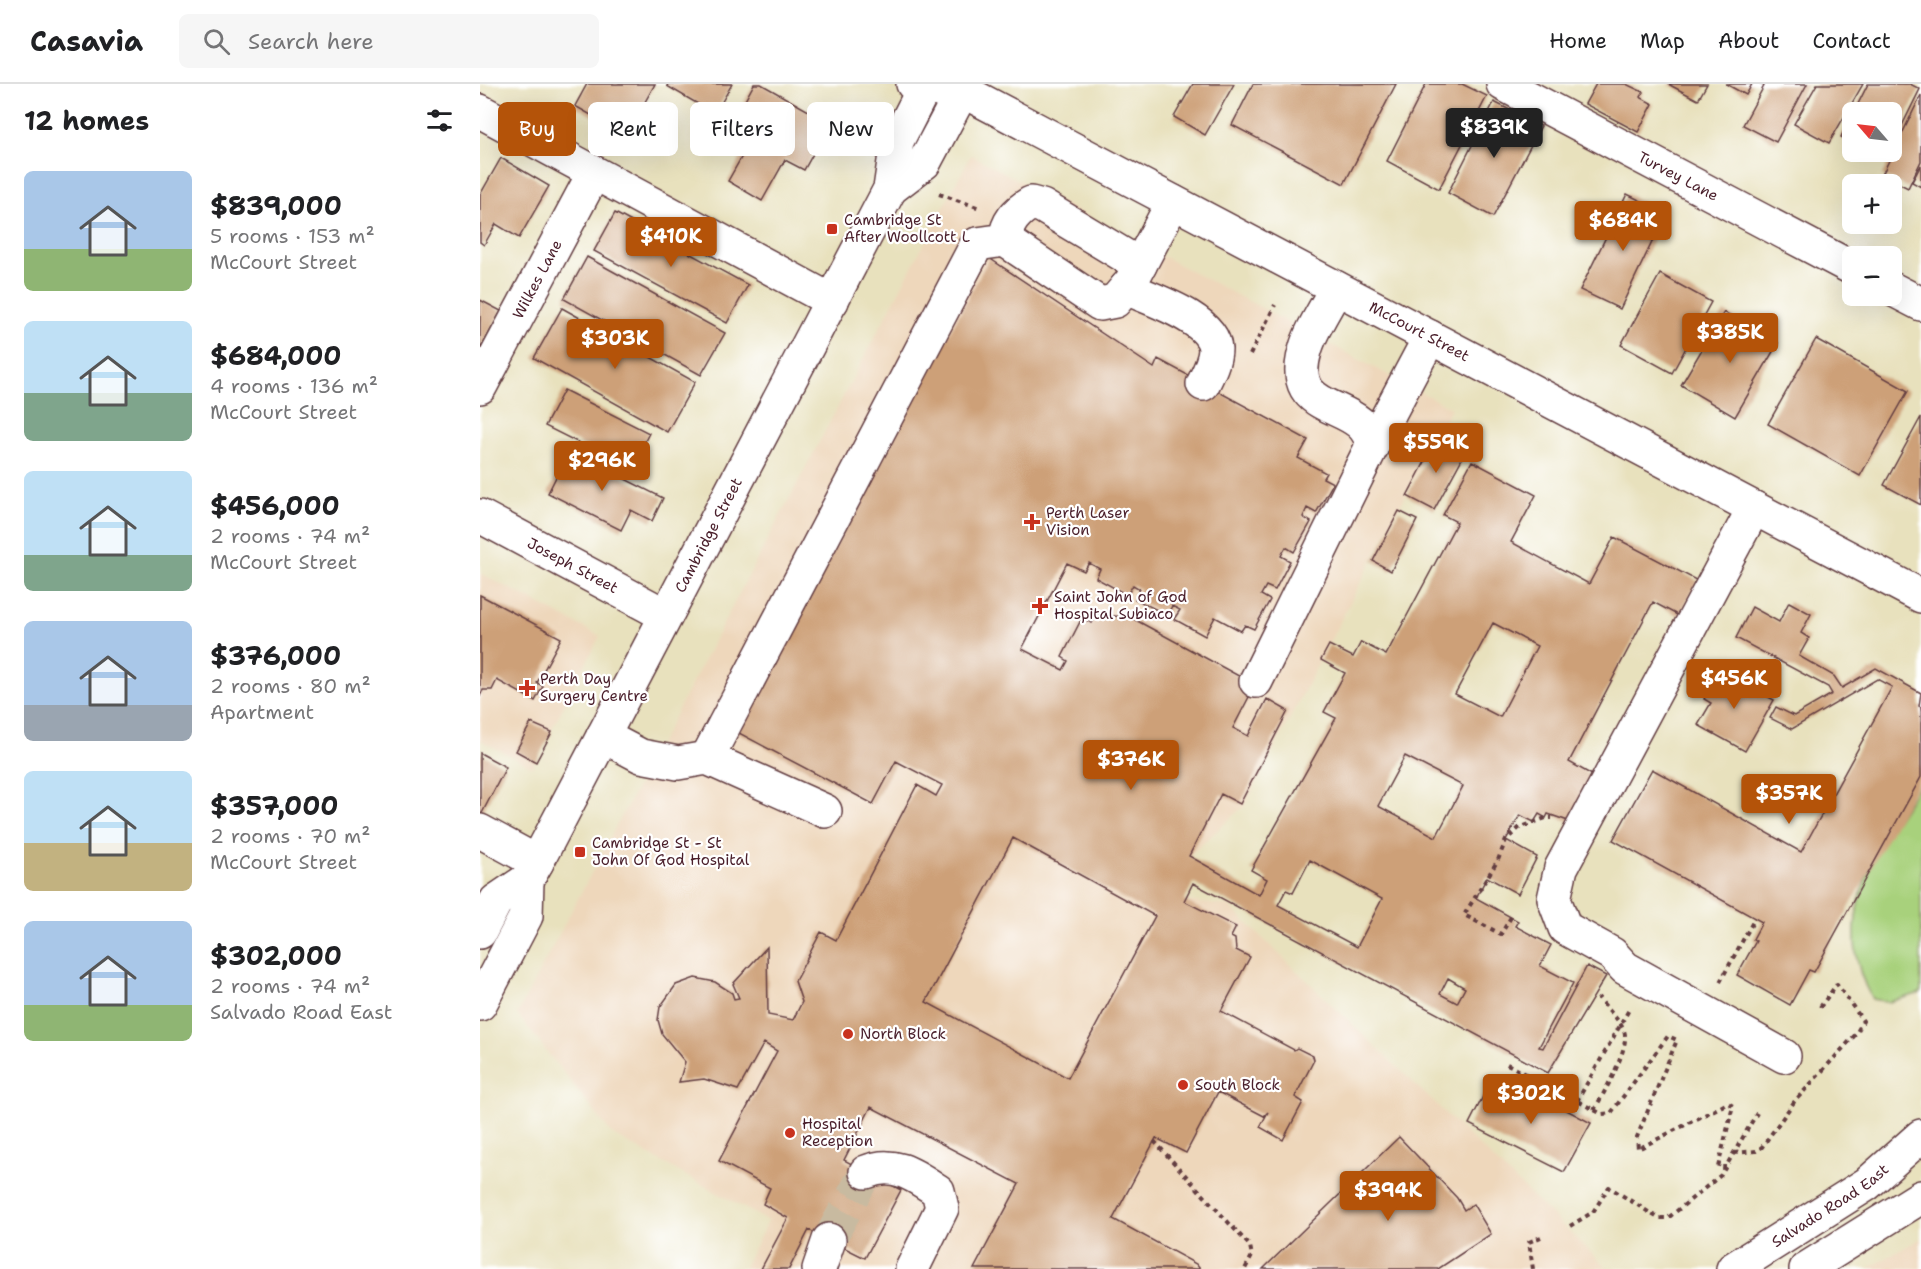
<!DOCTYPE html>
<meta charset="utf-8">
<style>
:root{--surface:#fff;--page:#f6f6f6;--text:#202124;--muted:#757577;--line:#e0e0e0;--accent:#b45309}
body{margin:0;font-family:"Shantell Sans",sans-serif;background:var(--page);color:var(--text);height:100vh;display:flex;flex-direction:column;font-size:22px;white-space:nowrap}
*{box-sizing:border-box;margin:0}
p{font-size:20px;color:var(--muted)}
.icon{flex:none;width:33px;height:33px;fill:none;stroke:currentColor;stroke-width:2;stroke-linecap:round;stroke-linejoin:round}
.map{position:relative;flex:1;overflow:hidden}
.sheet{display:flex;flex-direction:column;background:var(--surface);width:480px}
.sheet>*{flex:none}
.hud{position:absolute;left:18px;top:18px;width:570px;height:54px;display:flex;gap:12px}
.needle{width:39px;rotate:298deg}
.controls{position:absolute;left:1362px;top:18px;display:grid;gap:12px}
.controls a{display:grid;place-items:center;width:60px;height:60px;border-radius:9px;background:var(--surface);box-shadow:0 6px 24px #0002;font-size:30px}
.price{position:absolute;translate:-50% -51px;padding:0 14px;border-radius:6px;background:var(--accent);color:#fff;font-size:20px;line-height:39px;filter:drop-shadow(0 2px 3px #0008)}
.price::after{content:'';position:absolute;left:50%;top:36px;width:18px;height:14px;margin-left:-9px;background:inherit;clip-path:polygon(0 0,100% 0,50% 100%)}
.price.on{background:#222;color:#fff}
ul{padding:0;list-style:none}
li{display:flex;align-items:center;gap:18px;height:150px;padding:0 24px}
li span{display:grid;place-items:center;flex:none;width:168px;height:120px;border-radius:9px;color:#555}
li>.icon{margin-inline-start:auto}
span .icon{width:72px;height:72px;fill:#fffc;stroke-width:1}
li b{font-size:26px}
h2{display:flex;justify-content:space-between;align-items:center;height:72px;padding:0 24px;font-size:26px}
.chip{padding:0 21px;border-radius:9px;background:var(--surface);box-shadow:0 6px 24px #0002;font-size:21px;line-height:54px}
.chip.on{background:var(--accent);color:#fff}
header{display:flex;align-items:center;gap:36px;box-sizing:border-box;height:84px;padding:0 30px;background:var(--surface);border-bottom:2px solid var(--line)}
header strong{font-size:28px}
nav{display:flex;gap:33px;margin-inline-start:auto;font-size:21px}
.search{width:420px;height:54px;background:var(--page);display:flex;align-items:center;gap:15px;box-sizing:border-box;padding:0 21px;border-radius:9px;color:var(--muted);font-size:22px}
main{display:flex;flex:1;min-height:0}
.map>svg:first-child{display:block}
.built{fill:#eed7bb}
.green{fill:#a8d17c;stroke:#797854;stroke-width:1.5}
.building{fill:#cda078;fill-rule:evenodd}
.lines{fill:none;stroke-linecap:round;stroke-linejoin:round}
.minor-tunnel{stroke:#c8baa0;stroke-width:33;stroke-dasharray:33 16;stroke-linecap:butt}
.minor-casing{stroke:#623c41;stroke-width:36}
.major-casing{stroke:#623c41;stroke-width:36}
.path{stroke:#623c41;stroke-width:4;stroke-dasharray:4.5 4.5;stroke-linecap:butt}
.minor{stroke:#fff;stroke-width:33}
.major{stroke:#fff;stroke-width:33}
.poi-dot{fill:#c8321e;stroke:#fff;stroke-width:2}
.labels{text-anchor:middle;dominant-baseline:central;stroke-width:4.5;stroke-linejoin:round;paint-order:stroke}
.street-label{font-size:15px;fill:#4a1f2b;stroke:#fff}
.poi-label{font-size:15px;fill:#4a1f2b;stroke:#fff;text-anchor:start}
</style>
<header>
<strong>Casavia</strong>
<div class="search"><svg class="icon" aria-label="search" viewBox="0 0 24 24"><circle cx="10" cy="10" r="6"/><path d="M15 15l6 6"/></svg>Search here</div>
<nav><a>Home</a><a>Map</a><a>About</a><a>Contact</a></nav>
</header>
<main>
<section class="sheet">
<h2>12 homes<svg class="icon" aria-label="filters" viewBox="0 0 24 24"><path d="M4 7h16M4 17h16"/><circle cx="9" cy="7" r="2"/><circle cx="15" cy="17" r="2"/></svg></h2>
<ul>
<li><span style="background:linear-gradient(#a9c7e8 65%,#8fb573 0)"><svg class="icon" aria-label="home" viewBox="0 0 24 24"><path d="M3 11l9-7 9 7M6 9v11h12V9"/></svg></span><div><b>$839,000</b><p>5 rooms · 153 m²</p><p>McCourt Street</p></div></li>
<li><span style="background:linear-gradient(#bfe0f5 60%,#7fa58c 0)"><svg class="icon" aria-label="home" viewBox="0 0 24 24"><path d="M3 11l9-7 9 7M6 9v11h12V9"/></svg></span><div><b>$684,000</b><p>4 rooms · 136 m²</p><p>McCourt Street</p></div></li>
<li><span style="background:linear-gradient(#bfe0f5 70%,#7fa58c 0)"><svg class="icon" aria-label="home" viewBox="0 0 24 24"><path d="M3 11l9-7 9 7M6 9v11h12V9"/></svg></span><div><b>$456,000</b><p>2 rooms · 74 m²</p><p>McCourt Street</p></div></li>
<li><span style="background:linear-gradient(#a9c7e8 70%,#9aa5b1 0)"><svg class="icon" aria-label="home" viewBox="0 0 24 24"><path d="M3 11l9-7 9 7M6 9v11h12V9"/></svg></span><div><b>$376,000</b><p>2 rooms · 80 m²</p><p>Apartment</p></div></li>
<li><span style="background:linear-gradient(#bfe0f5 60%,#c2b280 0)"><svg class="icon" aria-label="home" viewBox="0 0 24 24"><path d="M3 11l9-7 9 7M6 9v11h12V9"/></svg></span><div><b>$357,000</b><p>2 rooms · 70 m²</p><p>McCourt Street</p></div></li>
<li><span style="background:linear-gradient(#a9c7e8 70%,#8fb573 0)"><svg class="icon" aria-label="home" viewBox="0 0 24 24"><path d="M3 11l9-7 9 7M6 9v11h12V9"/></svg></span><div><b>$302,000</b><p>2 rooms · 74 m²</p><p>Salvado Road East</p></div></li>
</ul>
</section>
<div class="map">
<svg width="1441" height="1185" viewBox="0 0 1441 1185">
<rect width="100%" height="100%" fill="#fff"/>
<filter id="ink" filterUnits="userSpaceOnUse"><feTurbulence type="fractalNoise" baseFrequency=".0167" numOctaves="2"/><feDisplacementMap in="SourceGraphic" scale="12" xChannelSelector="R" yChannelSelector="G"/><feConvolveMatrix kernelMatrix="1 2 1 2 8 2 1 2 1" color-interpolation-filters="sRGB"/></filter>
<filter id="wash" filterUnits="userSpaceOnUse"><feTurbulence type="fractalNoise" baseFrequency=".008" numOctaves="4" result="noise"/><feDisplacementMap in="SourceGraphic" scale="24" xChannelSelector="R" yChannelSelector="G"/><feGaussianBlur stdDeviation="1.35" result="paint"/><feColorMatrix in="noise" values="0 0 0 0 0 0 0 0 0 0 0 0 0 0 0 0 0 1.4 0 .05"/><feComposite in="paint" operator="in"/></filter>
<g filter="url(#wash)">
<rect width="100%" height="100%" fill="#e8e1bd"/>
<g class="built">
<path d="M 491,71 L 971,324 L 765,721 L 709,772 L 704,817 L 749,822 L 1128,1185 L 263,1185 L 288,1137 L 133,1051 L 37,930 Z"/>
<path d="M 0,489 L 120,552 L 52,683 L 0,656 Z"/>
<path d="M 1441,1154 L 1441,1185 L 1388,1185 Z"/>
</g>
<path class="green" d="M 1441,699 L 1441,909 L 1409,918 L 1392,915 C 1348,837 1396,765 1441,699 Z"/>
<g id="blocks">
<g class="building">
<path d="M 107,0 L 175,0 L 152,41 L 124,25 L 118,35 L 95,22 Z"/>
<path d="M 188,0 L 252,0 L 235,30 L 187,2 Z"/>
<path d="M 274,0 L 281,0 L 350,39 L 324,86 L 305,76 L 282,117 L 248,97 L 270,58 L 249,46 Z"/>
<path d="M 713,0 L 754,0 L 725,51 L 694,33 Z"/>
<path d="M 773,0 L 916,0 L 864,100 L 752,41 Z"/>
<path d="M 946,0 L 982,0 L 1007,12 L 959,105 L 907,77 Z"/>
<path d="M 1116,0 L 1146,0 L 1163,8 L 1160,13 L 1173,20 L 1158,48 L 1105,20 Z"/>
<path d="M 1188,0 L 1227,0 L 1218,16 Z"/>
<path d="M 1246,0 L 1272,0 L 1266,11 Z"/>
<path d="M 1281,0 L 1327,0 L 1296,58 L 1263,41 L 1284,2 Z"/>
<path d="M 1337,0 L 1383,0 L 1349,59 L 1314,40 Z"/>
<path d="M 1388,0 L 1430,0 L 1440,5 L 1412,62 L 1412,28 L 1374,28 Z"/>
<path d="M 1441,11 L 1441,77 L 1428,104 L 1402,91 Z"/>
<path d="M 1014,18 L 1061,42 L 1013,133 L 968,109 Z"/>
<path d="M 1372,31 L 1372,59 L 1361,53 Z"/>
<path d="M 21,74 L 69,102 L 39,154 L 16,140 L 4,161 L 0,158 L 0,111 Z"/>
<path d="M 1441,81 L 1441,103 L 1432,98 Z"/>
<path d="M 1147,110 L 1186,129 L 1140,225 L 1100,206 Z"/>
<path d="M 135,129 L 268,201 L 247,239 L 114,167 Z"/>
<path d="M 107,173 L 245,249 L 221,291 L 84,215 Z"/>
<path d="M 509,174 L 674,284 L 678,275 L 828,356 L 818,374 L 846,389 L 843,394 L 853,399 L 836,429 L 827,424 L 823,433 L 831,438 L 814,468 L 806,463 L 801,472 L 810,477 L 795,506 L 786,502 L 781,511 L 790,516 L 774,545 L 765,541 L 761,547 L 735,533 L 725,552 L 694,535 L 700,526 L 692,522 L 687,531 L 655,515 L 660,505 L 653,501 L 647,511 L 616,494 L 620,485 L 609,479 L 604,487 L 587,479 L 542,565 L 583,586 L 588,577 L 582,573 L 602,534 L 612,539 L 616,530 L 652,534 L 768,597 L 771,609 L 753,644 L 768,652 L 787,615 L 808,627 L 760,720 L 741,710 L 709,772 L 779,811 L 787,795 L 771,786 L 856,634 L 844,628 L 865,589 L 841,576 L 849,561 L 873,573 L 881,558 L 906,571 L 977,438 L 963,431 L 992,377 L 1056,411 L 1031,458 L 1109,500 L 1134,453 L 1218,497 L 1199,532 L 1173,518 L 1089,678 L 1114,692 L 1091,738 L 1068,730 L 1066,734 L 1059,730 L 1054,738 L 1040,731 L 1026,756 L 1057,773 L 1038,810 L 1007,793 L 996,814 L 1038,837 L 1035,842 L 1071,861 L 1060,882 L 1093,899 L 1059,963 L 1063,964 L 1107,882 L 1126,892 L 1068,989 L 713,799 L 704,817 L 756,843 L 751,853 L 755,855 L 756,866 L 770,873 L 741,927 L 814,966 L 817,964 L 833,972 L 834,976 L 815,1013 L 823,1018 L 803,1056 L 780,1043 L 788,1028 L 784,1032 L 738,1008 L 706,1069 L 676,1054 L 633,1135 L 716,1180 L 720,1185 L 494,1185 L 539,1100 L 391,1023 L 364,1076 L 421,1106 L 385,1174 L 329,1146 L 309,1185 L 281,1185 L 308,1134 L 283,1120 L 290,1104 L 239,1077 L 297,967 L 284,959 L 258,1006 L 224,995 L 199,998 L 205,978 L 182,950 L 178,936 L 180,923 L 196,901 L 215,894 L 235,898 L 252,909 L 254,915 L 259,914 L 253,900 L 287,863 L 288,931 L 313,936 L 322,918 L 315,897 L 341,848 L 356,856 L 437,701 L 456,712 L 462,701 L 416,677 L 393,720 L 257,648 ZM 1013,539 L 1057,562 L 1020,633 L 975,610 ZM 925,672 L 983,702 L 956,753 L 898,722 ZM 533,754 L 675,832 L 588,994 L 446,918 ZM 830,776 L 902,815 L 877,863 L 798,821 L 806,806 L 813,809 ZM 968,894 L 985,904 L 977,919 L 960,910 Z"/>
<path d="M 1180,190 L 1231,218 L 1192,289 L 1141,261 Z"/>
<path d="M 0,216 L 21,227 L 0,266 Z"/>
<path d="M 82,224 L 215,298 L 187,348 L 54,274 Z"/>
<path d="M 1244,228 L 1298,259 L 1255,333 L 1201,301 Z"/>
<path d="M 1336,255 L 1428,307 L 1380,392 L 1288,340 Z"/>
<path d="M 84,306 L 169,349 L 151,385 L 65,342 Z"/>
<path d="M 1441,333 L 1441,421 L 1404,401 Z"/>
<path d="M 957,355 L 985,369 L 954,426 L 927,412 Z"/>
<path d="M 89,367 L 183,414 L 172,437 L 151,426 L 141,446 L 68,409 Z"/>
<path d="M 919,427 L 937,436 L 911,487 L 893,477 Z"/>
<path d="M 0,511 L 81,554 L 57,599 L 63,602 L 55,617 L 17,596 L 12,606 L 3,606 L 0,612 Z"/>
<path d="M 1309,518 L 1331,530 L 1321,549 L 1329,554 L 1319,572 L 1354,592 L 1362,604 L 1396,584 L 1441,609 L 1439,622 L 1441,623 L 1441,693 L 1334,888 L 1329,886 L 1310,921 L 1257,891 L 1276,857 L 1273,855 L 1282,838 L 1133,756 L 1172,685 L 1321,768 L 1412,603 L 1397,595 L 1312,645 L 1290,634 L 1296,623 L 1314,632 L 1352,610 L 1348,603 L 1256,554 L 1272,523 L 1299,538 Z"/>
<path d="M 1239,586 L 1294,616 L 1265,667 L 1218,641 L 1231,619 L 1224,615 Z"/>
<path d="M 51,639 L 72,648 L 56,678 L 36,667 Z"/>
<path d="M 0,669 L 26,683 L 0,733 Z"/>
<path d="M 1012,995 L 1048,1014 L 1051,1007 L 1111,1039 L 1084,1088 L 989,1040 Z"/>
<path d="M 919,1053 L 977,1114 L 984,1126 L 993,1120 L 1011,1150 L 958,1185 L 783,1185 Z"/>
</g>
</g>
</g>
<g filter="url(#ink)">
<use href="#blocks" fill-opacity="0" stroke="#623c41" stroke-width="1.5"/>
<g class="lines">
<path class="minor-tunnel" d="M 349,1156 L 386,1088"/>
<defs>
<g id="minor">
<path id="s1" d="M 433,0 L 443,5 L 483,7 L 1441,512"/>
<path id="s2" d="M 1023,0 L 1372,184"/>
<path d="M 0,27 L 352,217"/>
<path d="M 525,156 C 527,138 536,128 551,119 L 562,122 L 660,181"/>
<path d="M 646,204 C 670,215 733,234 735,265 C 735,277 728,290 723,300"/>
<path d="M 856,204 C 847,223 830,247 825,267 C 805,336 886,313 892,362"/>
<path d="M 1412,205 L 1441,220"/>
<path id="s3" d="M 0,303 L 114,89"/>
<path d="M 1274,424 L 1081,784 L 1074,815 L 1085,844 L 1132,870 L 1145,884 L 1304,972"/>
<path id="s4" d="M 0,432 L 185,531"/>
<path d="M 776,597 L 892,362 L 950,253"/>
<path d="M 123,652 L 161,672 L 198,679 L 227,674 L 345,727"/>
<path d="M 227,674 L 497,160 L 525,156 L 620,220 L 635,217 L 651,198 L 693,118"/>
<path d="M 0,747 L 57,778"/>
<path d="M 386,1088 C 414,1076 434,1091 458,1107 L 462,1124 L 432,1185"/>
<path d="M 339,1185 L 349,1156"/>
</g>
<g id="major">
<path d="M 410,105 L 444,79 L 486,0"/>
<path id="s5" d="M 0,848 L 16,817 L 47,796 L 57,778 L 410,105 L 417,57 L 446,0"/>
<path d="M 0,920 L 46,832 L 47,796"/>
<path id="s6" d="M 1253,1185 L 1387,1100 L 1441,1052"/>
<path d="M 1326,1185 L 1441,1113"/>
</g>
</defs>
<use href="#minor" class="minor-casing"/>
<use href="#major" class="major-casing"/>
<g class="path">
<path d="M 459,110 L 500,124"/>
<path d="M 770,271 L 795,221"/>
<path d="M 1031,833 L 1021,850 L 984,831 L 1018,776 L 1026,756 L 1039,744 L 1066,734 L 1072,734"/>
<path d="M 1240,898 L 1275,834"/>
<path d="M 1027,980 L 1122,1030 L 1131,1029 L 1188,952 L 1197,956 L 1157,1053 L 1158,1065 L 1248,1019 L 1253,1022 L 1238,1083 L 1246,1083"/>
<path d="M 1097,1017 L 1150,924"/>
<path d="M 1114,1026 C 1123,1011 1151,963 1144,947 C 1140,936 1125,923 1118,913"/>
<path d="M 674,1057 L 770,1162 L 772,1172 L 765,1185"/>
<path d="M 1254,1069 L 1276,1067 L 1282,1063 L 1314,1018 L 1376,950 L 1383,937 L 1357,900 L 1338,926"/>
<path d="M 1090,1142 L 1113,1128 L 1129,1103 L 1178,1134 L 1188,1134 L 1241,1091 L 1277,1029"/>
<path d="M 1053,1185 L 1049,1158 L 1061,1153"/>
</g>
<use href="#minor" class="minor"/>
<use href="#major" class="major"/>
</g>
</g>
<g class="poi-dot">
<rect x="346" y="139" width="12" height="12" rx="3"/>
<path d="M549 429h6v6h6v6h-6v6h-6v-6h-6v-6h6z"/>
<path d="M557 513h6v6h6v6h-6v6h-6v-6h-6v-6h6z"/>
<path d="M44 595h6v6h6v6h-6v6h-6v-6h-6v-6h6z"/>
<rect x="94" y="762" width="12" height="12" rx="3"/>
<circle cx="368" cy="950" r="6"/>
<circle cx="703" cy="1001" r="6"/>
<circle cx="310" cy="1049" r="6"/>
</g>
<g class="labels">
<g class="street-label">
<text stroke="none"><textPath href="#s2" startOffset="198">Turvey Lane</textPath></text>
<text stroke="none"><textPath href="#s3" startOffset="122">Wilkes Lane</textPath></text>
<text stroke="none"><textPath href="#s1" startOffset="567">McCourt Street</textPath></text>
<text stroke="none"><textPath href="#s5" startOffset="462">Cambridge Street</textPath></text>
<text stroke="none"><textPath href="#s4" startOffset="105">Joseph Street</textPath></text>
<text stroke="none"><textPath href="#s6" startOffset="116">Salvado Road East</textPath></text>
</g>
<g class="poi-label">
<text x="364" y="136">Cambridge St<tspan x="364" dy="17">After Woollcott L</tspan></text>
<text x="566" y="429">Perth Laser<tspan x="566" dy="17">Vision</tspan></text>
<text x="574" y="513">Saint John of God<tspan x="574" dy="17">Hospital Subiaco</tspan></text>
<text x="60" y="595">Perth Day<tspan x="60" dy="17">Surgery Centre</tspan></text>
<text x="112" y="759">Cambridge St - St<tspan x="112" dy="17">John Of God Hospital</tspan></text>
<text x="380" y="950">North Block</text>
<text x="715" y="1001">South Block</text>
<text x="322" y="1040">Hospital<tspan x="322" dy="17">Reception</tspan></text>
</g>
</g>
</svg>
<div class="controls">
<a><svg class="needle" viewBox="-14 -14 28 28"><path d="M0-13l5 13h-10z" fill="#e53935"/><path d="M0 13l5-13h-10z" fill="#757577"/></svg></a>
<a>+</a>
<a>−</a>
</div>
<b class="price on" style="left:1014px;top:75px">$839K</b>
<b class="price" style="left:1143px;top:168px">$684K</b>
<b class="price" style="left:191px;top:184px">$410K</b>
<b class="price" style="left:1250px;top:280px">$385K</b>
<b class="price" style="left:135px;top:286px">$303K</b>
<b class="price" style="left:956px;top:390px">$559K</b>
<b class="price" style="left:122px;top:408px">$296K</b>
<b class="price" style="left:1254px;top:626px">$456K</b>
<b class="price" style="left:651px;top:707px">$376K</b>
<b class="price" style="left:1309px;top:741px">$357K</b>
<b class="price" style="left:1051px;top:1041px">$302K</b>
<b class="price" style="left:908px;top:1138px">$394K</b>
<div class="hud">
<a class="chip on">Buy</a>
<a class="chip">Rent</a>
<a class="chip">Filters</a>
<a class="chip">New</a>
</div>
</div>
</main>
